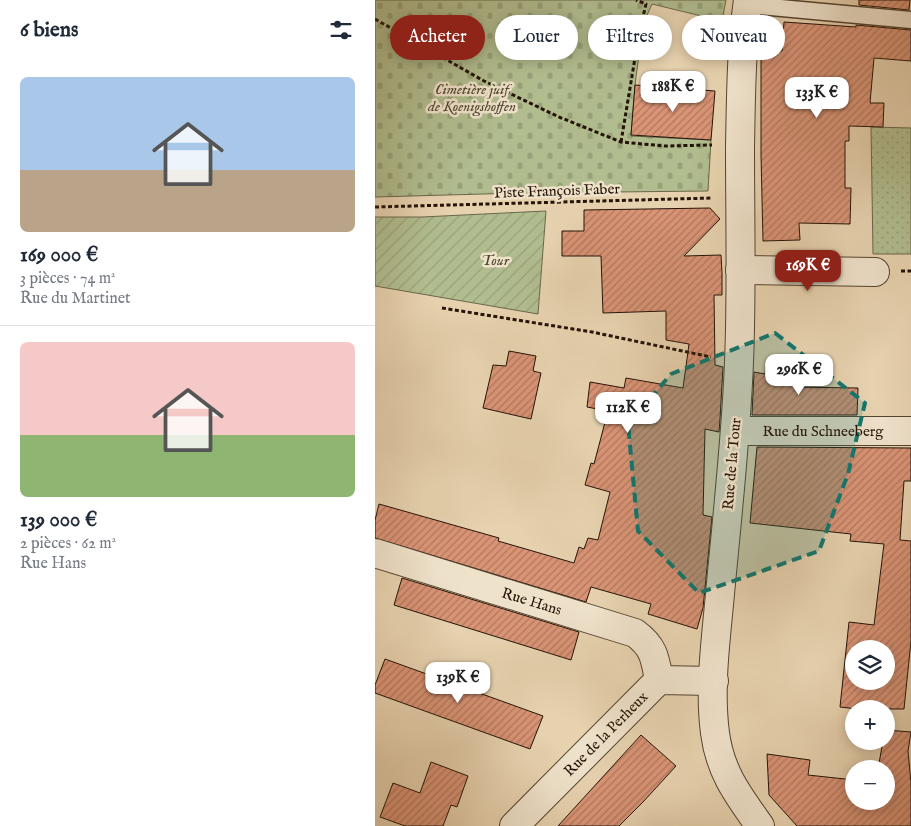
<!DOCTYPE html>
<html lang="fr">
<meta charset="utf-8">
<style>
:root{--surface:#fff;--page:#f6f6f7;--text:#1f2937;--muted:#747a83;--line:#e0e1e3;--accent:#8f2418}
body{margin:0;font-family:"IM FELL English",serif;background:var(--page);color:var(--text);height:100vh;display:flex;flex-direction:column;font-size:19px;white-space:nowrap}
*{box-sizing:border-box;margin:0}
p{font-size:16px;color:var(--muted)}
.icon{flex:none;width:28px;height:28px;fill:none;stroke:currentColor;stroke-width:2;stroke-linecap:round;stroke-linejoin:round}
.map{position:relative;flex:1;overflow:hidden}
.details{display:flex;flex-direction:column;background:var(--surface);width:375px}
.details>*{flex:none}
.banner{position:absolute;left:15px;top:15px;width:445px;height:45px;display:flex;gap:10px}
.fabs{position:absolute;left:470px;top:640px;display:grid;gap:10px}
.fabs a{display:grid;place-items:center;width:50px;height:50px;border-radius:50%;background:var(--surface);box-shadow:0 2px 12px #0003;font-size:25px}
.price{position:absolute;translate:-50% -42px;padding:0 11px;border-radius:10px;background:#fff;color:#222;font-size:16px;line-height:32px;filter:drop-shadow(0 1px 2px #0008)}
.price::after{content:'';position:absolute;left:50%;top:30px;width:15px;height:11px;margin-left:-8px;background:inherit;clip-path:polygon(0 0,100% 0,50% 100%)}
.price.on{background:var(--accent);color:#fff}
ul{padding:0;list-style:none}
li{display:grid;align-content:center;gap:10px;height:265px;padding:0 20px}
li+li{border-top:1px solid var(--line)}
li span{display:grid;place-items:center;height:155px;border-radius:8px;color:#555}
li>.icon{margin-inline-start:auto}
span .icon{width:90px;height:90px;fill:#fffc;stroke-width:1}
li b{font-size:21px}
h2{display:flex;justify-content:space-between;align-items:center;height:60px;padding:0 20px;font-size:21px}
.pill{padding:0 18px;border-radius:22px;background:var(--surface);box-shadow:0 2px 12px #0003;font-size:18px;line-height:45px}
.pill.on{background:var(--accent);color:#fff}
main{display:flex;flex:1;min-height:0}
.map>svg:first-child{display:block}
.cemetery{fill:url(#cemetery-stones);stroke:#6a684a}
.park{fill:url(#park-dots);stroke:#6a684a}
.garden{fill:url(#garden-furrows);stroke:#6a684a}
.building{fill:url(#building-hatch);stroke:#241306;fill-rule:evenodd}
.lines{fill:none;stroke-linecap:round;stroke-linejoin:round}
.service-casing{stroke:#554330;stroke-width:19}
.minor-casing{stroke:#554330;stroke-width:30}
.path{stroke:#241306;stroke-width:3;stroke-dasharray:4 2.5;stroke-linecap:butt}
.service{stroke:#efe2cb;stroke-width:16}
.minor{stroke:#efe2cb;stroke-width:28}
.marked{fill:#0f766e;fill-opacity:0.2;stroke:#0f766e;stroke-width:4;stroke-dasharray:10 6;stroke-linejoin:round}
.labels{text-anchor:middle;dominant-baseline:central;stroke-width:5;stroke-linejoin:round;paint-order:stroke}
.park-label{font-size:15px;font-style:italic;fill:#4e462f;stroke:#efe2cb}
.street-label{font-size:15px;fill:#241306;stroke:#efe2cb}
</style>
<main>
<section class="details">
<h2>6 biens<svg class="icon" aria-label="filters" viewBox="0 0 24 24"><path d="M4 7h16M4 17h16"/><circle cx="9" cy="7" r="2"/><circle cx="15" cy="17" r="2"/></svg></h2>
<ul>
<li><span style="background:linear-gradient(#a9c7e8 60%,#b9a48a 0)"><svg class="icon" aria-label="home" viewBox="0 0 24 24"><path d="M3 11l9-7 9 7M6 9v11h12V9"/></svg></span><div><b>169 000 €</b><p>3 pièces · 74 m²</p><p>Rue du Martinet</p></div></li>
<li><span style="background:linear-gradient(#f6c9c9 60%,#8fb573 0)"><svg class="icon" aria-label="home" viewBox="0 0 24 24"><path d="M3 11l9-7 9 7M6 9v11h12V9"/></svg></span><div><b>139 000 €</b><p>2 pièces · 62 m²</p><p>Rue Hans</p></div></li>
</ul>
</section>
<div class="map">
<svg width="536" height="826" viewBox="0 0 536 826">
<defs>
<pattern id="cemetery-stones" width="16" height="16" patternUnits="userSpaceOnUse" patternTransform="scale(1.25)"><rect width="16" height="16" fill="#b1bd8f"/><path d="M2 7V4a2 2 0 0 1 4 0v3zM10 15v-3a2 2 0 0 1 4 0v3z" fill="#98a27a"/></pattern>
<pattern id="park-dots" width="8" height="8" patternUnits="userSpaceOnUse" patternTransform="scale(1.25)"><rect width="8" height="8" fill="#b1bd8f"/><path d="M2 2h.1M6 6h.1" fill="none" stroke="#98a27a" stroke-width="1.8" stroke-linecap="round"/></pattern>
<pattern id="garden-furrows" width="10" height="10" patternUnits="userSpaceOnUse" patternTransform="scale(1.25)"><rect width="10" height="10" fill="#b1bd8f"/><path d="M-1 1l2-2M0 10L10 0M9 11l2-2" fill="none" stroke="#98a27a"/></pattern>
<pattern id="building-hatch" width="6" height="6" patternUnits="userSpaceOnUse" patternTransform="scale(1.25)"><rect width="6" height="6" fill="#da9476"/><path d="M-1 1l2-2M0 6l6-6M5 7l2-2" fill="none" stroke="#b1785f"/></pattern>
</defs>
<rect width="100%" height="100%" fill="#e7d2af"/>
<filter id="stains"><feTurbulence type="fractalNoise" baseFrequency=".004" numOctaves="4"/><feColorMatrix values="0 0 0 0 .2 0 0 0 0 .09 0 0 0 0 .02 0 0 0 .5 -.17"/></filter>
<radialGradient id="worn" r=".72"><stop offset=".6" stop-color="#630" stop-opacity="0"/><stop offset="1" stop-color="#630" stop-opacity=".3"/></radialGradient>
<path class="cemetery" d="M 0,0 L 351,0 L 347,21 L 277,4 L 268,24 L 260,85 L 256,136 L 336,140 L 333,191 L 144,193 L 0,197 Z"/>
<path class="park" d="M 496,127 L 536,128 L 536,254 L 498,254 Z"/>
<path class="garden" d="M 171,211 L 163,314 L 0,286 L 0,217 L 47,217 Z"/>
<g class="building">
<path d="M 484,0 L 535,0 L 534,10 L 484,5 Z"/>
<path d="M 409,22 L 481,27 L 481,25 L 536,30 L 536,61 L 499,58 L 495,103 L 509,103 L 508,127 L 474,126 L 474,141 L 470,141 L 470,188 L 476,188 L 475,224 L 424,223 L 425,240 L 388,241 L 386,155 L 386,49 L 407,51 Z"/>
<path d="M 260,85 L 340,91 L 336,140 L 256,135 Z"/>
<path d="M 335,208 L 345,219 L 309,256 L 346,255 L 347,273 L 347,295 L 339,295 L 340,365 L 348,367 L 345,419 L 344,432 L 330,429 L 328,515 L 337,517 L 328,608 L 322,629 L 273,614 L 276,604 L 216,587 L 211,602 L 0,538 L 0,520 L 4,504 L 124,538 L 123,541 L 199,563 L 204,547 L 209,549 L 213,538 L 223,540 L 235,492 L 210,485 L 216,463 L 219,464 L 233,411 L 212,407 L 215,382 L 249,388 L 251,378 L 308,388 L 314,344 L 291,340 L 291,311 L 228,313 L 226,256 L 187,256 L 187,231 L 209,231 L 209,210 Z"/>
<path d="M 134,351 L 161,356 L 158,371 L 166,373 L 156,419 L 108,408 L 118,365 L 131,366 Z"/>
<path d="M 422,365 L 420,387 L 483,388 L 482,415 L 377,415 L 379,372 L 390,374 L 391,366 Z"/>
<path d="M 382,447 L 536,448 L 536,481 L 529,481 L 525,540 L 536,541 L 536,641 L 529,709 L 482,709 L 465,707 L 474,622 L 499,625 L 509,544 L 475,541 L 476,534 L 375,523 ZM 479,649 L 511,649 L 511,681 L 479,681 Z"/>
<path d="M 27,578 L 204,632 L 196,660 L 19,605 Z"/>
<path d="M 10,659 L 168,716 L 155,749 L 0,693 L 0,685 Z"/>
<path d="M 511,730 L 536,732 L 533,751 L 536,783 L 536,826 L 422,826 L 394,795 L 392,754 L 435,760 L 433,775 L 479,780 L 479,801 L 511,801 L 511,769 L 503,769 L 508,741 L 511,741 Z"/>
<path d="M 266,735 L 301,766 L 268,802 L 244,826 L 183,826 Z"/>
<path d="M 56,762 L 93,776 L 82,807 L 76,805 L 68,826 L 30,826 L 5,817 L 18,783 L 45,793 Z"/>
</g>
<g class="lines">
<defs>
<path id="service" d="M 373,5 L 536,20"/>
<g id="minor">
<path d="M 373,0 C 366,49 366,98 365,147 C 365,219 367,291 364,362 C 361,440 352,517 345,594 C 341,639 334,687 340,733 C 345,772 363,795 385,826"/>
<path d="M 365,270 L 500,272"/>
<path id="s1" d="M 360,431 L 536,431"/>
<path id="s2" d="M 0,553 L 260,633 C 279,647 280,658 284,680"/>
<path id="s3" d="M 139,826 L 284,680 L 339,681"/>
</g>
</defs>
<use href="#service" class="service-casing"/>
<use href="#minor" class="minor-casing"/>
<g class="path">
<path d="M 0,19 L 109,81 L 184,117 L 246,142 L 290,146 L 337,145"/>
<path d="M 246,142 L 264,34 L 271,4 L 261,0"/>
<path d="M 0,207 L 337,198"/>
<path d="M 526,271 L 536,271"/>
<path d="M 67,308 L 217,332 L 336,357"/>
</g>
<use href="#service" class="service"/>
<use href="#minor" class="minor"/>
</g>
<path class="marked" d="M 400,333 L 490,403 L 473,474 L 444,551 L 324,593 L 263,531 L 253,424 L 296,374 Z"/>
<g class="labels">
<g class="park-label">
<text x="97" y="89">Cimetière juif<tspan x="97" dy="17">de Koenigshoffen</tspan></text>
<text x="120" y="260">Tour</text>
</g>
<g class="street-label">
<text transform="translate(182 191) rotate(-2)">Piste François Faber</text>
<text stroke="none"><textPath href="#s1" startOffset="88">Rue du Schneeberg</textPath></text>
<text transform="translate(357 464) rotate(-85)">Rue de la Tour</text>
<text stroke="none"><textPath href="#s2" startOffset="164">Rue Hans</textPath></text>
<text stroke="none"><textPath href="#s3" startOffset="130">Rue de la Perheux</textPath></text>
</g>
</g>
<rect width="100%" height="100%" filter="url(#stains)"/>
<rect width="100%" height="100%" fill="url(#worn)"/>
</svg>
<div class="fabs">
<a><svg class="icon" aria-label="layers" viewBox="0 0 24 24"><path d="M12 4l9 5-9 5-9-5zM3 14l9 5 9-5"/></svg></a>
<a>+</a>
<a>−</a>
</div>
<b class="price" style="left:298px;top:113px">188K €</b>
<b class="price" style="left:442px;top:119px">133K €</b>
<b class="price on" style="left:433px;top:292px">169K €</b>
<b class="price" style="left:424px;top:396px">296K €</b>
<b class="price" style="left:253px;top:434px">112K €</b>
<b class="price" style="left:83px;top:704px">139K €</b>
<div class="banner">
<a class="pill on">Acheter</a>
<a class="pill">Louer</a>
<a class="pill">Filtres</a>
<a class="pill">Nouveau</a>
</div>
</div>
</main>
